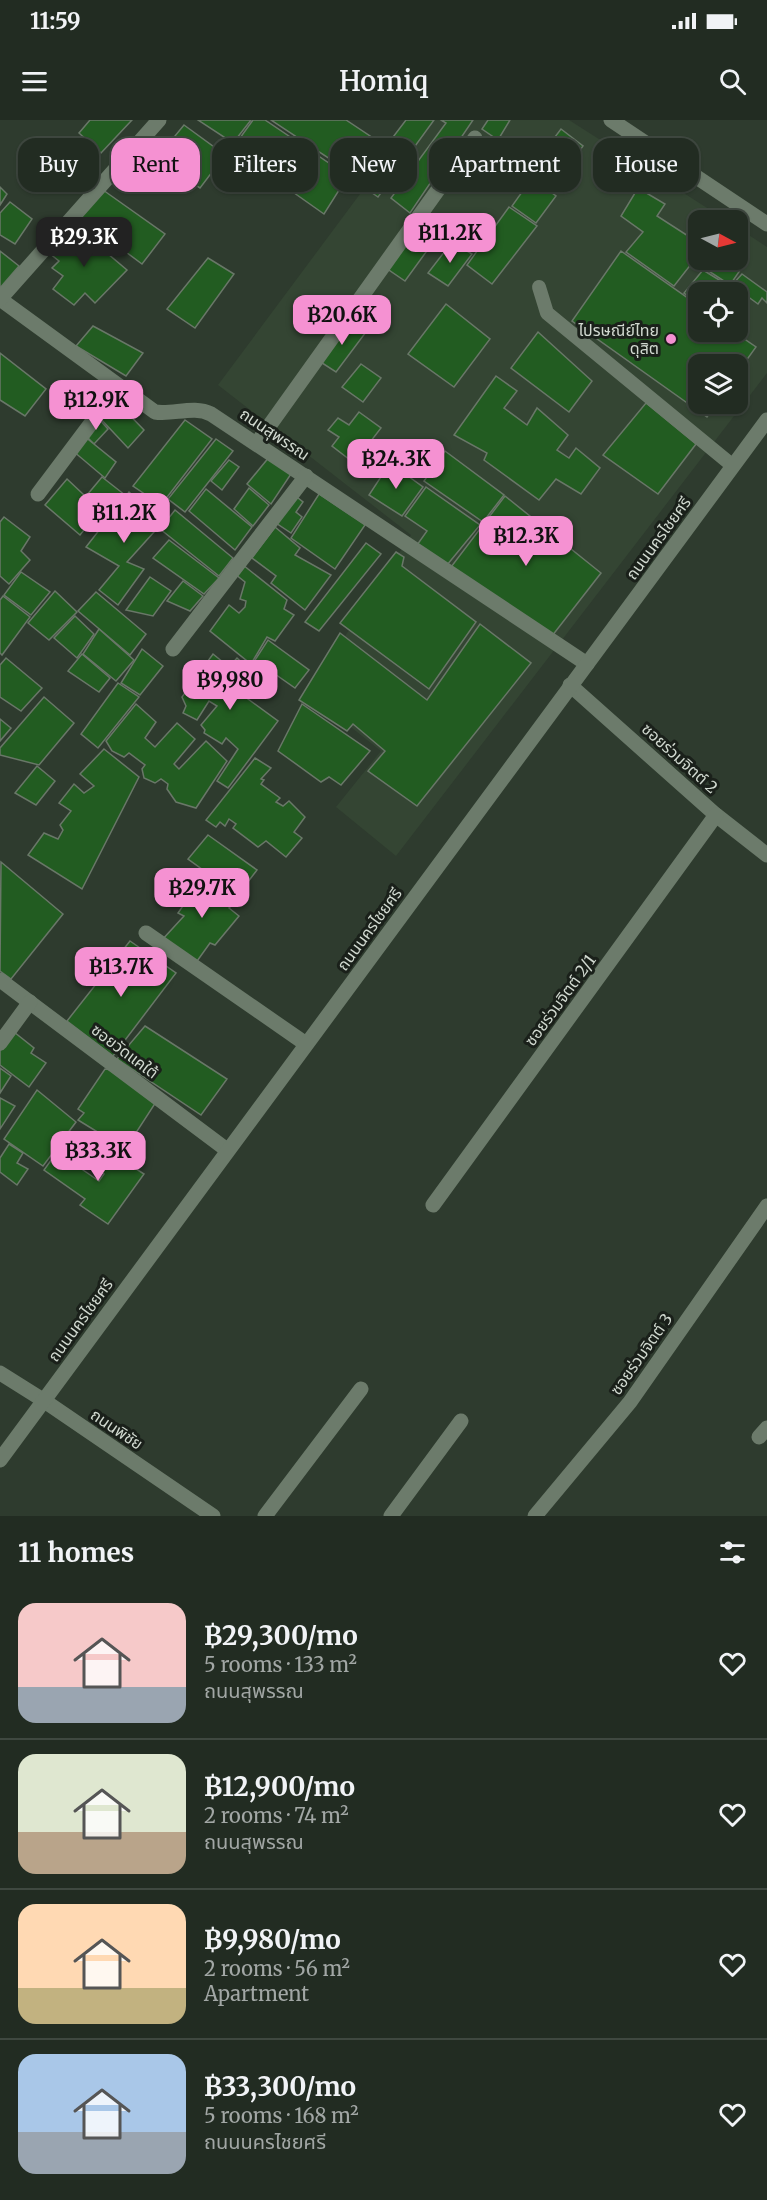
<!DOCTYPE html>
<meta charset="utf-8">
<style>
:root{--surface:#222c22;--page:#2e382f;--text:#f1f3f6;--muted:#a2a7a5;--line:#3f4840;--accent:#f591d2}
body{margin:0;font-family:Merriweather,"Noto Sans Thai",serif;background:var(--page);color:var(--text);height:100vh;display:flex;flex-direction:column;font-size:22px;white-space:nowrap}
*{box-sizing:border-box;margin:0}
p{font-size:20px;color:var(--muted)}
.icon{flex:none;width:33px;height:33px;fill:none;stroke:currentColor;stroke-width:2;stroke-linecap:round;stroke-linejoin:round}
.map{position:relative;height:1396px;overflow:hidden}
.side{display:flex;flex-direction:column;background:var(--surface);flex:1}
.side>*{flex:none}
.banner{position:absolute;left:18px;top:18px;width:732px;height:54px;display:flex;gap:12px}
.needle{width:39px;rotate:97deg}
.fabs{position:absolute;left:688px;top:90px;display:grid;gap:12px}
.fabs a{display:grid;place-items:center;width:60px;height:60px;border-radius:12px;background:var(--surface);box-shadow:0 2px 4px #0004,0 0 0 2px var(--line);font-size:30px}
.price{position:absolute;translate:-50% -51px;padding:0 14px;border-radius:12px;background:var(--accent);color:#111;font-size:20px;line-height:39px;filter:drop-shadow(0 2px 3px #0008)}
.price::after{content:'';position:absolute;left:50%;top:36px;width:18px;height:14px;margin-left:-9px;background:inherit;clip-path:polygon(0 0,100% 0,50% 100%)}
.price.selected{background:#222;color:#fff}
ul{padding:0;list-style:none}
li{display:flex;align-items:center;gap:18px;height:150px;padding:0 18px}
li+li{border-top:2px solid var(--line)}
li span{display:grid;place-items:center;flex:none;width:168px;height:120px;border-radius:18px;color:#555}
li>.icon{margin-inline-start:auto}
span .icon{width:72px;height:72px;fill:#fffc;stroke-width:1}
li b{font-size:26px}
h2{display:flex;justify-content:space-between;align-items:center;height:72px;padding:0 18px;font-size:26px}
.chip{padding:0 21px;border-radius:18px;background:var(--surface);box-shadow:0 2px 4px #0004,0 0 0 2px var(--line);font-size:21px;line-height:54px}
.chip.selected{background:var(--accent);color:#111}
.status{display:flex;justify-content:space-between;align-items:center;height:42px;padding:0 30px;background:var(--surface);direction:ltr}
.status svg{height:16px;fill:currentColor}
header{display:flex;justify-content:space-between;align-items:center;height:78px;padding:0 18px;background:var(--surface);font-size:27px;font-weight:600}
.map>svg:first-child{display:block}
.built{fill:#344533;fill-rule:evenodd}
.building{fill:#225c21;stroke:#697768;stroke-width:1.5}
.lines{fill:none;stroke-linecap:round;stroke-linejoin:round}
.lane{stroke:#6c7b6b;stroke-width:14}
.street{stroke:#6c7b6b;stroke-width:15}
.secondary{stroke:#6c7b6b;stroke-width:15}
.poi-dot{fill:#f591d2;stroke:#1a201a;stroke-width:2}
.labels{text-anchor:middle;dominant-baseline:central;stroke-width:6;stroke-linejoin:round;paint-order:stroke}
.poi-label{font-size:16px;fill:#d1d9d0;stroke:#1a201a;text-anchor:end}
.street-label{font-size:16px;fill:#d1d9d0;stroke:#1a201a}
</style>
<div class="status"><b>11:59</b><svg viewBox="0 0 49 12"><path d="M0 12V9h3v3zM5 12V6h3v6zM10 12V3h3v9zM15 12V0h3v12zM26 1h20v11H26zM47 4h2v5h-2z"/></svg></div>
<header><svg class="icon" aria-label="menu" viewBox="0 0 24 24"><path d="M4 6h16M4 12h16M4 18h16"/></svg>Homiq<svg class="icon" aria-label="search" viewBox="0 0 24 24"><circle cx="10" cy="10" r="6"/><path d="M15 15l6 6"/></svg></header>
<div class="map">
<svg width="767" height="1396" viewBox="0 0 767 1396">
<rect width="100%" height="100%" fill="#2e3b2e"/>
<path class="built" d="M 415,0 L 569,0 L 726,100 L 699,100 L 699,140 L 738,140 L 738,108 L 767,127 L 767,253 L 396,736 L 336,687 L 381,631 L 308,573 L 411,415 L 218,265 ZM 699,172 L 738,172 L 738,212 L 699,212 ZM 699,244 L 738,244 L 738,284 L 699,284 Z"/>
<g class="building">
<path d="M 90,0 L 132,0 L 101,33 L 79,13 Z"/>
<path d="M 198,0 L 251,0 L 233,23 Z"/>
<path d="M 253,0 L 265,0 L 348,56 L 324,94 L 232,29 Z"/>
<path d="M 271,0 L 346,0 L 376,20 L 351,53 Z"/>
<path d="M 406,0 L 434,0 L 378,77 L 358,63 Z"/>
<path d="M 441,0 L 473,0 L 410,93 L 391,78 L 446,3 Z"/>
<path d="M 488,0 L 510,0 L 498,20 L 482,9 Z"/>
<path d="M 184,5 L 225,35 L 200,68 L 156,39 Z"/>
<path d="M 561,9 L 583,26 L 552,69 L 529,51 Z"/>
<path d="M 532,58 L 556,76 L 536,103 L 512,86 Z"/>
<path d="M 0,67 L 7,74 L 0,85 Z"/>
<path d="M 638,68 L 665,84 L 657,96 L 699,123 L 699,134 L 674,166 L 626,132 L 643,112 L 621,96 Z"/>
<path d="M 103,70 L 165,114 L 142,144 L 79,97 Z"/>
<path d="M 10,82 L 32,99 L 15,124 L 0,115 L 0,93 Z"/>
<path d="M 509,87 L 537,106 L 492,164 L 467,145 Z"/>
<path d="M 424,97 L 442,110 L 405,161 L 386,148 Z"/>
<path d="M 75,106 L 127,150 L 95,183 L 85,173 L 74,185 L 53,169 L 63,156 L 52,148 L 59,141 L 49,133 Z"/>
<path d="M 452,122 L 472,134 L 448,166 L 428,153 Z"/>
<path d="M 0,131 L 19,146 L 0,168 Z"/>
<path d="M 621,131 L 699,186 L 699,212 L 734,212 L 756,227 L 738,252 L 738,244 L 699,244 L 699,284 L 716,284 L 707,297 L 572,201 Z"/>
<path d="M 208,138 L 234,154 L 195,208 L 167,189 Z"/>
<path d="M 710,140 L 734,140 L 743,146 L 730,165 L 704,148 Z"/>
<path d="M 703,150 L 729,166 L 725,172 L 699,172 L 699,184 L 684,173 Z"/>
<path d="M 742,154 L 767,172 L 767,183 L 762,178 L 758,184 L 732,165 Z"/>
<path d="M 446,184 L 490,219 L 454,267 L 408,234 Z"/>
<path d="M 348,201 L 366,212 L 336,252 L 319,241 Z"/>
<path d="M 93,206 L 143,233 L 126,256 L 76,226 Z"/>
<path d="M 538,212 L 592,261 L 569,292 L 511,248 Z"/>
<path d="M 0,233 L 46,269 L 25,296 L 0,280 Z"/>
<path d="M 361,244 L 381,258 L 363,282 L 342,267 Z"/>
<path d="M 496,256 L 517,271 L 504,288 L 527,305 L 537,288 L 568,315 L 557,330 L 569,338 L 576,328 L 600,348 L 581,374 L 556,359 L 539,380 L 484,340 L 487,333 L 454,315 Z"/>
<path d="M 115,280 L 144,310 L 128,328 L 99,297 Z"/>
<path d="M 646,283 L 696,324 L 658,374 L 603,335 Z"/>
<path d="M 359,292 L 381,308 L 354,343 L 332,326 L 339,317 L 328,310 L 338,298 L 349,305 Z"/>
<path d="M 98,298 L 108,309 L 94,324 L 84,314 Z"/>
<path d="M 185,300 L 212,319 L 161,385 L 133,366 Z"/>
<path d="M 84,316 L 116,342 L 105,358 L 73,331 Z"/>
<path d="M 216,319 L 233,331 L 185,392 L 168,379 Z"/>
<path d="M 445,331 L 504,375 L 483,402 L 424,361 Z"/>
<path d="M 270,336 L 293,351 L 271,384 L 247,364 Z"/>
<path d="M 229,340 L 239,347 L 222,370 L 211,361 Z"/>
<path d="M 390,343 L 423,367 L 402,396 L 369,375 Z"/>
<path d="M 102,357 L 125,375 L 109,395 L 87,375 Z"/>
<path d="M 67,359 L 100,390 L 80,415 L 45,385 Z"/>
<path d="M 426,367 L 480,405 L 447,445 L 417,425 L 427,411 L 405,396 Z"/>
<path d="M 249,368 L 269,385 L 253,406 L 234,389 Z"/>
<path d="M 206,369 L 252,407 L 235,430 L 189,391 Z"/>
<path d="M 129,372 L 163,402 L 127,442 L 144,449 L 118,485 L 99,470 L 119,446 L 86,427 Z"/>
<path d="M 293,374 L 303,382 L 296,392 L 302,397 L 291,413 L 273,401 Z"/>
<path d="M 319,374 L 365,405 L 335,449 L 291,418 Z"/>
<path d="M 505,376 L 601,453 L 552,516 L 451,447 Z"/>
<path d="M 175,390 L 233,438 L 219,456 L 160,409 Z"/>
<path d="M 4,397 L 30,417 L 21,431 L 30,440 L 9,464 L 0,456 L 0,402 Z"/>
<path d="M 275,407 L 300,428 L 295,435 L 331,455 L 305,490 L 271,463 L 276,456 L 252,438 Z"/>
<path d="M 169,420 L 219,458 L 204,474 L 153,438 Z"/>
<path d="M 366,423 L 381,434 L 319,511 L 305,502 Z"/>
<path d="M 396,432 L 404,437 L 402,446 L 476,502 L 429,569 L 340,503 Z"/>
<path d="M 243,445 L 287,480 L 284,489 L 294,495 L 275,521 L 267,517 L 251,544 L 210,511 L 229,485 L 239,493 L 245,487 L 246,481 L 240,479 L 245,462 L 235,454 Z"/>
<path d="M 21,452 L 50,472 L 31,495 L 4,475 Z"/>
<path d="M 150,457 L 171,471 L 153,496 L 126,490 Z"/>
<path d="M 183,461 L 203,476 L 190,491 L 167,481 Z"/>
<path d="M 55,471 L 77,492 L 49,520 L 28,503 Z"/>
<path d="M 96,472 L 146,514 L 130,535 L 78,491 Z"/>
<path d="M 3,476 L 30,497 L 2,535 L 0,533 L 0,480 Z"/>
<path d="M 75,496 L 94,514 L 77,538 L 54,518 Z"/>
<path d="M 480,504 L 531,543 L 417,686 L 368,651 L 385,631 L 353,604 L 347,611 L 299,580 L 340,513 L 427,580 Z"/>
<path d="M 99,509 L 134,540 L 116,561 L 83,534 Z"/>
<path d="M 268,520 L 309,550 L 295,568 L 255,540 Z"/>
<path d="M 142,529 L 163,546 L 140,575 L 121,563 Z"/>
<path d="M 82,534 L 110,558 L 99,572 L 68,551 Z"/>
<path d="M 213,534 L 229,547 L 237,538 L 265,564 L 255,574 L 239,561 L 233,568 L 278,601 L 228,668 L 217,661 L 238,629 L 226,618 L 222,624 L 204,613 L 205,610 L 201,605 L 217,586 L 209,581 L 197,600 L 183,593 L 186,586 L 182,577 L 189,567 L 187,563 L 191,559 L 198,563 L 200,559 L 197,556 Z"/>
<path d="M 6,538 L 42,568 L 21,591 L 0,577 L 0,545 Z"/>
<path d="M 118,563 L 139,577 L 98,628 L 81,614 Z"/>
<path d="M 44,577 L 74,603 L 39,645 L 0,635 L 0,628 Z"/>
<path d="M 136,584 L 156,602 L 145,618 L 155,627 L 177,603 L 195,619 L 174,644 L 179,649 L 206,621 L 227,641 L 196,688 L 176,682 L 167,669 L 168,664 L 161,659 L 155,663 L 144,658 L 142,649 L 145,645 L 129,633 L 124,637 L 112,631 L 106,621 Z"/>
<path d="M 302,584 L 370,631 L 341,665 L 329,657 L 321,662 L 278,631 Z"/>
<path d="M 0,599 L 11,608 L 0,621 Z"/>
<path d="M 104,629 L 139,657 L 82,769 L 28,735 L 44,713 L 58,719 L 63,710 L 60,705 L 71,691 L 59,683 L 74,664 L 84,673 L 94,666 L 80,654 Z"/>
<path d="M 255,638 L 271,648 L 261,659 L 264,660 L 261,664 L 280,678 L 276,682 L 283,686 L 289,681 L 305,697 L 294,712 L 302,718 L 286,737 L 266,721 L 258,727 L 233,708 L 236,704 L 229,699 L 225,706 L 220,702 L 216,707 L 206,700 Z"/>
<path d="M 37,646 L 55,661 L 36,685 L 15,673 Z"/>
<path d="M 208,715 L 257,750 L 238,775 L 188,739 Z"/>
<path d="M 1,742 L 63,794 L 11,859 L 0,851 Z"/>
<path d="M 203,755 L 238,779 L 229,788 L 239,796 L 215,825 L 210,823 L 195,844 L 162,820 L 184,796 L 178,793 L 185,783 L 176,778 L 188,762 L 193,767 Z"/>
<path d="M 130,821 L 176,853 L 113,936 L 67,901 Z"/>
<path d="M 145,906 L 227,959 L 201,995 L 117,939 Z"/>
<path d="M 14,912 L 34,928 L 31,933 L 46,943 L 29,967 L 0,945 L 0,931 Z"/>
<path d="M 0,948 L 11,956 L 0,973 Z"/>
<path d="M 105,949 L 113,950 L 156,982 L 132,1019 L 107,1013 L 104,1016 L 78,1000 L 84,993 L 78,989 Z"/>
<path d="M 37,970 L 76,1002 L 43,1046 L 4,1019 Z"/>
<path d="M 0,978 L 15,986 L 0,1009 Z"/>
<path d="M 9,1024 L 23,1033 L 17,1043 L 28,1049 L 17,1065 L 0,1052 L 0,1038 Z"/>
<path d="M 101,1026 L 144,1054 L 108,1104 L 80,1085 L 85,1079 L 44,1050 L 57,1032 L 99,1061 L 104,1054 L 87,1043 Z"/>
</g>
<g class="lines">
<path class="lane" d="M 539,167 L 547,193 L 733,346"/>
<g class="street">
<path d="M 0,179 L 155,292 C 173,295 194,285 211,294 L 587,544"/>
<path d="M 0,179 L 159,0"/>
<path d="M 257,323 L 475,18"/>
<path d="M 38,374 L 119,266"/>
<path d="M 173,529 L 306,356"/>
<path d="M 570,565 L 716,695 L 767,735"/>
<path d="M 146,813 L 306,924"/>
<path d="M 0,860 L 227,1030"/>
<path d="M 0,923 L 30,882"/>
<path d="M 433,1085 L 716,695"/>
<path d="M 759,1317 L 767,1308"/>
<path d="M 265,1396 L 361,1269"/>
<path d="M 391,1396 L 461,1301"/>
<path d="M 535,1396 L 630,1282 L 767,1086"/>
</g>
<g class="secondary">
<path d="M 611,0 L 767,104"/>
<path d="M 0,1253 L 43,1280 L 213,1396"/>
<path d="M 0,1340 L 767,300"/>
</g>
</g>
<circle class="poi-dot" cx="671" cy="219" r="6"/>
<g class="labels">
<g class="poi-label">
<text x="659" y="210">ไปรษณีย์ไทย<tspan x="659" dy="18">ดุสิต</tspan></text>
</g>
<g class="street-label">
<text transform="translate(275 314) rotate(34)">ถนนสุพรรณ</text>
<text transform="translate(658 418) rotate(-54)">ถนนนครไชยศรี</text>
<text transform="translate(680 638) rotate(42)">ซอยร่วมจิตต์ 2</text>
<text transform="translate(369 809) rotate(-54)">ถนนนครไชยศรี</text>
<text transform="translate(560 880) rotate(-54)">ซอยร่วมจิตต์ 2/1</text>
<text transform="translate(125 931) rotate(37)">ซอยวัดแคใต้</text>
<text transform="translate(80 1200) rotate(-54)">ถนนนครไชยศรี</text>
<text transform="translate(641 1234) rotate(-55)">ซอยร่วมจิตต์ 3</text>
<text transform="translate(117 1309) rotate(34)">ถนนพิชัย</text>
</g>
</g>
</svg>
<div class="fabs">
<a><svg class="needle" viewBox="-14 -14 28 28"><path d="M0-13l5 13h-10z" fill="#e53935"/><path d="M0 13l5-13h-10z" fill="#a2a7a5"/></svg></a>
<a><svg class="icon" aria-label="locate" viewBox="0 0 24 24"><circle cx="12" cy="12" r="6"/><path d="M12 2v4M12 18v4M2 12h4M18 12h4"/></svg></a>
<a><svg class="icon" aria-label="layers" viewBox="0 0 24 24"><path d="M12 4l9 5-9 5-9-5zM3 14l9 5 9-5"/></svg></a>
</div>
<b class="price" style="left:450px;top:144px">฿11.2K</b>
<b class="price selected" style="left:84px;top:148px">฿29.3K</b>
<b class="price" style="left:342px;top:226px">฿20.6K</b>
<b class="price" style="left:96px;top:311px">฿12.9K</b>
<b class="price" style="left:396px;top:370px">฿24.3K</b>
<b class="price" style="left:124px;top:424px">฿11.2K</b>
<b class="price" style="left:526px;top:447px">฿12.3K</b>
<b class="price" style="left:230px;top:591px">฿9,980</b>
<b class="price" style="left:202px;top:799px">฿29.7K</b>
<b class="price" style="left:121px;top:878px">฿13.7K</b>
<b class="price" style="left:98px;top:1062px">฿33.3K</b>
<div class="banner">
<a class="chip">Buy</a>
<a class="chip selected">Rent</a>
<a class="chip">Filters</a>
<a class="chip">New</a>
<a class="chip">Apartment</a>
<a class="chip">House</a>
</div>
</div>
<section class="side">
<h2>11 homes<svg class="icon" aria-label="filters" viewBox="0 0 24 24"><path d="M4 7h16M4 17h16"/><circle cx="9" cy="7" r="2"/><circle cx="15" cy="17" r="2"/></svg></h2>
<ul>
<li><span style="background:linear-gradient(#f6c9c9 70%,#9aa5b1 0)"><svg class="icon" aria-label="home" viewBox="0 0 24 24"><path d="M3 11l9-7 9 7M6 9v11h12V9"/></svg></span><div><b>฿29,300/mo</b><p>5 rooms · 133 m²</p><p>ถนนสุพรรณ</p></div><svg class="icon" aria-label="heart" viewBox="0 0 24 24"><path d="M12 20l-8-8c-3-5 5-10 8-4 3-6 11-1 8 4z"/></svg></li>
<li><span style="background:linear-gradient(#dfe7d0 65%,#b9a48a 0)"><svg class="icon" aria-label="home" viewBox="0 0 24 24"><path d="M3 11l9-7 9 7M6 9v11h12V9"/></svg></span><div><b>฿12,900/mo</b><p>2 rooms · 74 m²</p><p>ถนนสุพรรณ</p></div><svg class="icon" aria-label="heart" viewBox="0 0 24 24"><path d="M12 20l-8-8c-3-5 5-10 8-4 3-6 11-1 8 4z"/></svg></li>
<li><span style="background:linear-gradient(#ffd9b3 70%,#c2b280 0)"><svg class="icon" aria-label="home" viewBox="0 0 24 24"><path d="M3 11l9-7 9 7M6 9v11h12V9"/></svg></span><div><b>฿9,980/mo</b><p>2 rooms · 56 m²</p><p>Apartment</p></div><svg class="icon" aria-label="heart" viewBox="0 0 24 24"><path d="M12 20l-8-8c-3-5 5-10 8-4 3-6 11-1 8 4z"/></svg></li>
<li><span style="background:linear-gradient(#a9c7e8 65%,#9aa5b1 0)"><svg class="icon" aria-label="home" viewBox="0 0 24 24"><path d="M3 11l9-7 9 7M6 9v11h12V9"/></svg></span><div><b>฿33,300/mo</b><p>5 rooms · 168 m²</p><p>ถนนนครไชยศรี</p></div><svg class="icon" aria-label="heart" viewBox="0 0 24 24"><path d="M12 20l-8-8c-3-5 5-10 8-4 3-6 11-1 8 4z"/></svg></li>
</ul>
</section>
